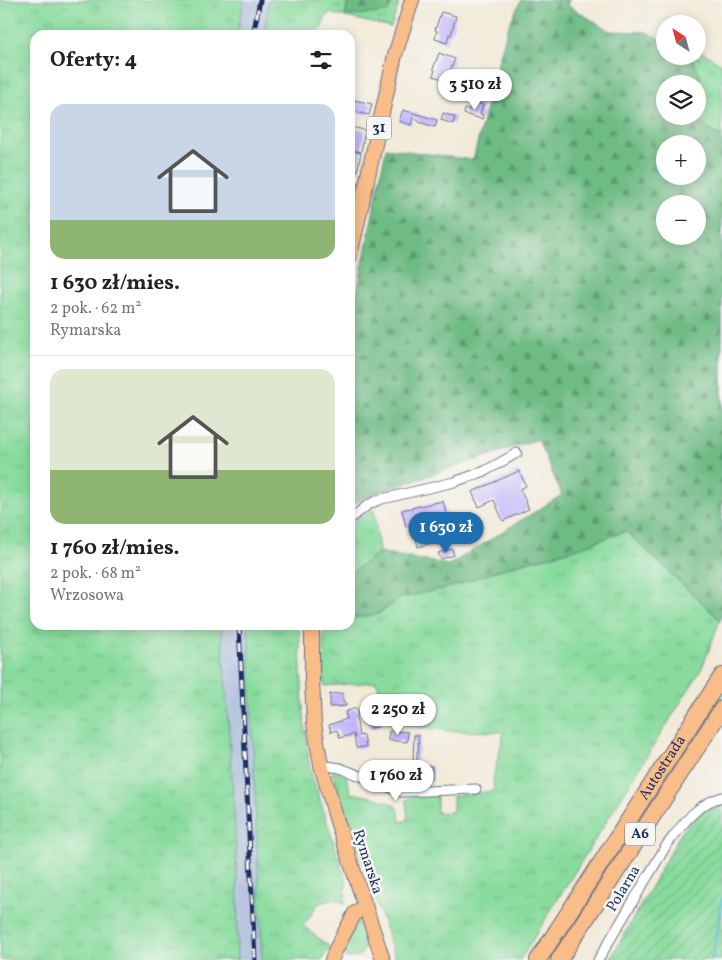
<!DOCTYPE html>
<html lang="pl">
<meta charset="utf-8">
<style>
:root{--surface:#fff;--page:#f6f6f6;--text:#222;--muted:#767676;--line:#e0e0e0;--accent:#1f6fb2}
body{margin:0;font-family:Vollkorn,serif;background:var(--page);color:var(--text);height:100vh;display:flex;flex-direction:column;font-size:19px;white-space:nowrap}
*{box-sizing:border-box;margin:0}
p{font-size:16px;color:var(--muted)}
.icon{flex:none;width:28px;height:28px;fill:none;stroke:currentColor;stroke-width:2;stroke-linecap:round;stroke-linejoin:round}
.map{position:relative;flex:1;overflow:hidden}
.details{position:absolute;left:30px;top:30px;width:325px;height:600px;display:flex;flex-direction:column;background:var(--surface);border-radius:15px;box-shadow:0 2px 12px #0003}
.details>*{flex:none}
.needle{width:32px;rotate:324deg}
.buttons{position:absolute;left:656px;top:15px;display:grid;gap:10px}
.buttons a{display:grid;place-items:center;width:50px;height:50px;border-radius:50%;background:var(--surface);box-shadow:0 2px 12px #0003;font-size:25px}
.price{position:absolute;translate:-50% -42px;padding:0 11px;border-radius:18px;background:#fff;color:#222;font-size:16px;line-height:32px;filter:drop-shadow(0 1px 2px #0008)}
.price::after{content:'';position:absolute;left:50%;top:30px;width:15px;height:11px;margin-left:-8px;background:inherit;clip-path:polygon(0 0,100% 0,50% 100%)}
.price.on{background:var(--accent);color:#fff}
ul{padding:0;list-style:none}
li{display:grid;align-content:center;gap:10px;height:265px;padding:0 20px}
li+li{border-top:1px solid var(--line)}
li span{display:grid;place-items:center;height:155px;border-radius:15px;color:#555}
li>.icon{margin-inline-start:auto}
span .icon{width:90px;height:90px;fill:#fffc;stroke-width:1}
li b{font-size:21px}
h2{display:flex;justify-content:space-between;align-items:center;height:60px;padding:0 20px;font-size:21px}
.map>svg:first-child{display:block}
.industrial{fill:#b7c5de}
.grass{fill:url(#grass-tufts);stroke:#52857e}
.forest{fill:url(#forest-firs);stroke:#447571;fill-rule:evenodd}
.garden{fill:url(#garden-furrows);stroke:#52857e}
.lines{fill:none;stroke-linecap:round;stroke-linejoin:round}
.stream{stroke:#51becb;stroke-width:3}
.building{fill:#c2b6fb}
.street-casing{stroke:#667089;stroke-width:11}
.primary-casing{stroke:#667089;stroke-width:16}
.highway-casing{stroke:#667089;stroke-width:18}
.street{stroke:#fff;stroke-width:9}
.primary{stroke:#f8bd89;stroke-width:14}
.highway{stroke:#f8bd89;stroke-width:16}
.rail-casing{stroke:#1b2f5e;stroke-width:5}
.rail{stroke:#f6f6f2;stroke-width:3;stroke-dasharray:9;stroke-linecap:butt}
.labels{text-anchor:middle;dominant-baseline:central;stroke-width:5;stroke-linejoin:round;paint-order:stroke}
.shield{fill:#f6f6f2;stroke:#5d6b8a;stroke-width:1}
.shield-label{font-size:14px;font-weight:bold;fill:#1b2f5e}
.street-label{font-size:15px;fill:#1b2f5e;stroke:#f6f6f2}
</style>
<div class="map">
<svg width="722" height="960" viewBox="0 0 722 960">
<defs>
<pattern id="grass-tufts" width="24" height="20" patternUnits="userSpaceOnUse" patternTransform="scale(1.25)"><rect width="24" height="20" fill="#88db9d"/><path d="M3 7l-1-3M5 7V3M7 7l1-3M15 17l-1-3M17 17v-4M19 17l1-3" fill="none" stroke="#75bc8a"/></pattern>
<pattern id="forest-firs" width="22" height="20" patternUnits="userSpaceOnUse" patternTransform="scale(1.25)"><rect width="22" height="20" fill="#6ebb84"/><path d="M5 1l3.5 6h-7zM16 11l3.5 6h-7z" fill="#5a986f"/></pattern>
<pattern id="garden-furrows" width="10" height="10" patternUnits="userSpaceOnUse" patternTransform="scale(1.25)"><rect width="10" height="10" fill="#88db9d"/><path d="M-1 1l2-2M0 10L10 0M9 11l2-2" fill="none" stroke="#75bc8a"/></pattern>
</defs>
<rect width="100%" height="100%" fill="#f6f6f2"/>
<filter id="ink" filterUnits="userSpaceOnUse"><feTurbulence type="fractalNoise" baseFrequency=".02" numOctaves="2"/><feDisplacementMap in="SourceGraphic" scale="10" xChannelSelector="R" yChannelSelector="G"/><feConvolveMatrix kernelMatrix="1 2 1 2 8 2 1 2 1" color-interpolation-filters="sRGB"/></filter>
<filter id="wash" filterUnits="userSpaceOnUse"><feTurbulence type="fractalNoise" baseFrequency=".0096" numOctaves="4" result="noise"/><feDisplacementMap in="SourceGraphic" scale="20" xChannelSelector="R" yChannelSelector="G"/><feGaussianBlur stdDeviation="1.12" result="paint"/><feColorMatrix in="noise" values="0 0 0 0 0 0 0 0 0 0 0 0 0 0 0 0 0 1.4 0 .05"/><feComposite in="paint" operator="in"/></filter>
<g filter="url(#wash)">
<rect width="100%" height="100%" fill="#f2ead9"/>
<g class="industrial">
<path d="M 244,0 L 269,0 L 264,35 L 237,35 Z"/>
<path d="M 221,625 L 248,625 L 262,960 L 237,960 L 236,948 L 238,905 L 229,730 Z"/>
</g>
<g class="grass">
<path d="M 0,0 L 244,0 L 237,35 L 35,35 L 35,625 L 221,625 C 228,717 235,810 238,903 C 238,922 236,941 237,960 L 0,960 Z"/>
<path d="M 269,0 L 400,0 L 391,27 L 328,13 L 318,35 L 264,35 Z"/>
<path d="M 702,52 L 722,64 L 722,134 L 720,138 L 692,116 L 698,116 L 698,84 L 696,84 L 701,77 L 691,56 L 695,56 L 699,58 Z"/>
<path d="M 374,510 L 379,552 L 350,574 L 350,525 L 367,513 Z"/>
<path d="M 626,531 L 720,620 L 702,668 L 520,960 L 396,960 L 332,771 L 346,776 L 351,793 C 361,795 394,800 398,809 C 400,813 399,818 400,822 L 408,820 L 406,800 C 414,794 427,796 437,796 L 437,813 L 453,812 L 453,796 L 494,791 L 493,779 L 504,732 L 446,731 L 386,721 L 377,682 L 324,686 L 323,633 L 331,632 L 338,625 L 350,625 L 350,617 L 361,617 L 378,614 L 401,598 L 455,586 L 501,569 L 575,549 Z"/>
<path d="M 248,625 L 299,625 L 303,708 L 310,769 L 346,881 L 345,901 L 346,904 L 335,899 L 319,903 L 303,926 L 330,947 L 322,960 L 262,960 Z"/>
<path d="M 722,687 L 722,699 L 553,960 L 544,960 Z"/>
<path d="M 360,920 C 362,929 366,941 363,950 C 362,956 352,960 346,957 C 344,956 343,953 342,950 L 358,921 Z"/>
</g>
<g class="forest">
<path d="M 348,0 L 393,0 L 388,12 L 345,16 Z"/>
<path d="M 521,0 L 569,0 L 567,5 L 610,31 L 646,32 L 665,42 L 665,56 L 691,56 L 701,77 L 696,84 L 665,84 L 665,116 L 692,116 L 720,137 L 722,134 L 722,618 L 720,620 L 626,531 L 575,549 L 501,569 L 455,586 L 401,598 L 378,614 L 361,617 L 350,617 L 350,574 L 379,552 L 449,565 L 562,495 L 538,439 L 374,494 L 350,505 L 350,328 L 386,148 L 473,160 L 497,66 L 508,27 ZM 665,144 L 698,144 L 698,176 L 665,176 ZM 665,204 L 698,204 L 698,236 L 665,236 Z"/>
</g>
<path class="garden" d="M 722,804 L 722,960 L 610,960 L 681,833 L 705,807 Z"/>
<g class="lines">
<path class="stream" d="M 712,960 L 722,899"/>
</g>
<g id="blocks">
<g class="building">
<path d="M 441,12 L 456,16 L 451,35 L 449,34 L 447,43 L 435,39 L 437,31 L 435,30 Z"/>
<path d="M 439,53 L 455,59 L 449,74 L 448,74 L 446,80 L 433,76 L 435,70 L 433,69 Z"/>
<path d="M 350,99 L 372,104 L 369,115 L 350,111 Z"/>
<path d="M 472,102 L 483,105 L 480,114 L 483,115 L 482,119 L 464,114 L 465,109 L 469,110 Z"/>
<path d="M 403,110 L 437,120 L 435,127 L 419,122 L 419,120 L 413,117 L 411,125 L 399,121 Z"/>
<path d="M 443,113 L 455,117 L 453,124 L 441,120 Z"/>
<path d="M 350,127 L 365,130 L 361,152 L 350,149 Z"/>
<path d="M 350,151 L 361,153 L 357,172 L 350,171 Z"/>
<path d="M 519,471 L 526,486 L 520,489 L 529,509 L 503,521 L 494,500 L 479,507 L 472,492 Z"/>
<path d="M 443,501 L 447,517 L 440,518 L 446,540 L 441,541 L 442,544 L 437,545 L 436,542 L 418,547 L 413,525 L 406,527 L 402,510 Z"/>
<path d="M 452,549 L 454,555 L 441,559 L 438,553 Z"/>
<path d="M 343,693 L 343,702 L 346,702 L 346,706 L 330,707 L 330,694 Z"/>
<path d="M 356,708 L 358,715 L 356,716 L 359,736 L 364,735 L 366,747 L 356,748 L 354,734 L 340,738 L 337,730 L 331,732 L 329,725 L 347,719 L 345,712 Z"/>
<path d="M 376,710 L 378,727 L 370,728 L 368,713 Z"/>
<path d="M 389,731 L 408,732 L 407,742 L 388,740 Z"/>
<path d="M 414,735 L 419,735 L 418,752 L 417,752 L 417,761 L 413,761 Z"/>
<path d="M 420,766 L 432,766 L 432,778 L 417,779 L 417,769 L 420,769 Z"/>
</g>
</g>
</g>
<g filter="url(#ink)">
<use href="#blocks" fill-opacity="0" stroke="#667089" stroke-width="1"/>
<g class="lines">
<defs>
<g id="street">
<path d="M 350,519 L 368,505 L 378,500 L 454,482 L 485,471 L 517,453"/>
<path d="M 321,765 L 340,768 L 402,792 L 476,789"/>
<path d="M 598,960 L 666,846 C 682,825 696,804 722,797"/>
</g>
<g id="primary">
<path d="M 350,256 L 395,55 L 412,0"/>
<path d="M 312,625 L 312,680 L 314,723 L 321,765 L 337,821 L 383,960"/>
<path d="M 332,960 L 335,951 L 355,913 L 365,906"/>
</g>
<g id="highway">
<path id="s1" d="M 538,960 L 722,676"/>
<path d="M 559,960 L 722,709"/>
</g>
</defs>
<use href="#street" class="street-casing"/>
<use href="#primary" class="primary-casing"/>
<use href="#highway" class="highway-casing"/>
<use href="#street" class="street"/>
<use href="#primary" class="primary"/>
<use href="#highway" class="highway"/>
<defs>
<g id="rail">
<path d="M 253,35 L 260,0"/>
<path d="M 239,625 L 255,960"/>
</g>
</defs>
<use href="#rail" class="rail-casing"/>
<use href="#rail" class="rail"/>
</g>
</g>
<g class="labels">
<g class="shield">
<rect x="366.5" y="116.5" width="25" height="23" rx="4"/>
<rect x="625" y="822.5" width="30" height="23" rx="4"/>
</g>
<g class="shield-label">
<text x="379" y="128">31</text>
<text x="640" y="834">A6</text>
</g>
<g class="street-label">
<text stroke="none"><textPath href="#s1" startOffset="229">Autostrada</textPath></text>
<text transform="translate(367 862) rotate(72)">Rymarska</text>
<text transform="translate(624 889) rotate(-59)">Polarna</text>
</g>
</g>
</svg>
<div class="buttons">
<a><svg class="needle" viewBox="-14 -14 28 28"><path d="M0-13l5 13h-10z" fill="#e53935"/><path d="M0 13l5-13h-10z" fill="#767676"/></svg></a>
<a><svg class="icon" aria-label="layers" viewBox="0 0 24 24"><path d="M12 4l9 5-9 5-9-5zM3 14l9 5 9-5"/></svg></a>
<a>+</a>
<a>−</a>
</div>
<b class="price" style="left:475px;top:111px">3 510 zł</b>
<b class="price on" style="left:446px;top:554px">1 630 zł</b>
<b class="price" style="left:398px;top:736px">2 250 zł</b>
<b class="price" style="left:396px;top:802px">1 760 zł</b>
<section class="details">
<h2>Oferty: 4<svg class="icon" aria-label="filters" viewBox="0 0 24 24"><path d="M4 7h16M4 17h16"/><circle cx="9" cy="7" r="2"/><circle cx="15" cy="17" r="2"/></svg></h2>
<ul>
<li><span style="background:linear-gradient(#c9d6e8 75%,#8fb573 0)"><svg class="icon" aria-label="home" viewBox="0 0 24 24"><path d="M3 11l9-7 9 7M6 9v11h12V9"/></svg></span><div><b>1 630 zł/mies.</b><p>2 pok. · 62 m²</p><p>Rymarska</p></div></li>
<li><span style="background:linear-gradient(#dfe7d0 65%,#8fb573 0)"><svg class="icon" aria-label="home" viewBox="0 0 24 24"><path d="M3 11l9-7 9 7M6 9v11h12V9"/></svg></span><div><b>1 760 zł/mies.</b><p>2 pok. · 68 m²</p><p>Wrzosowa</p></div></li>
</ul>
</section>
</div>
